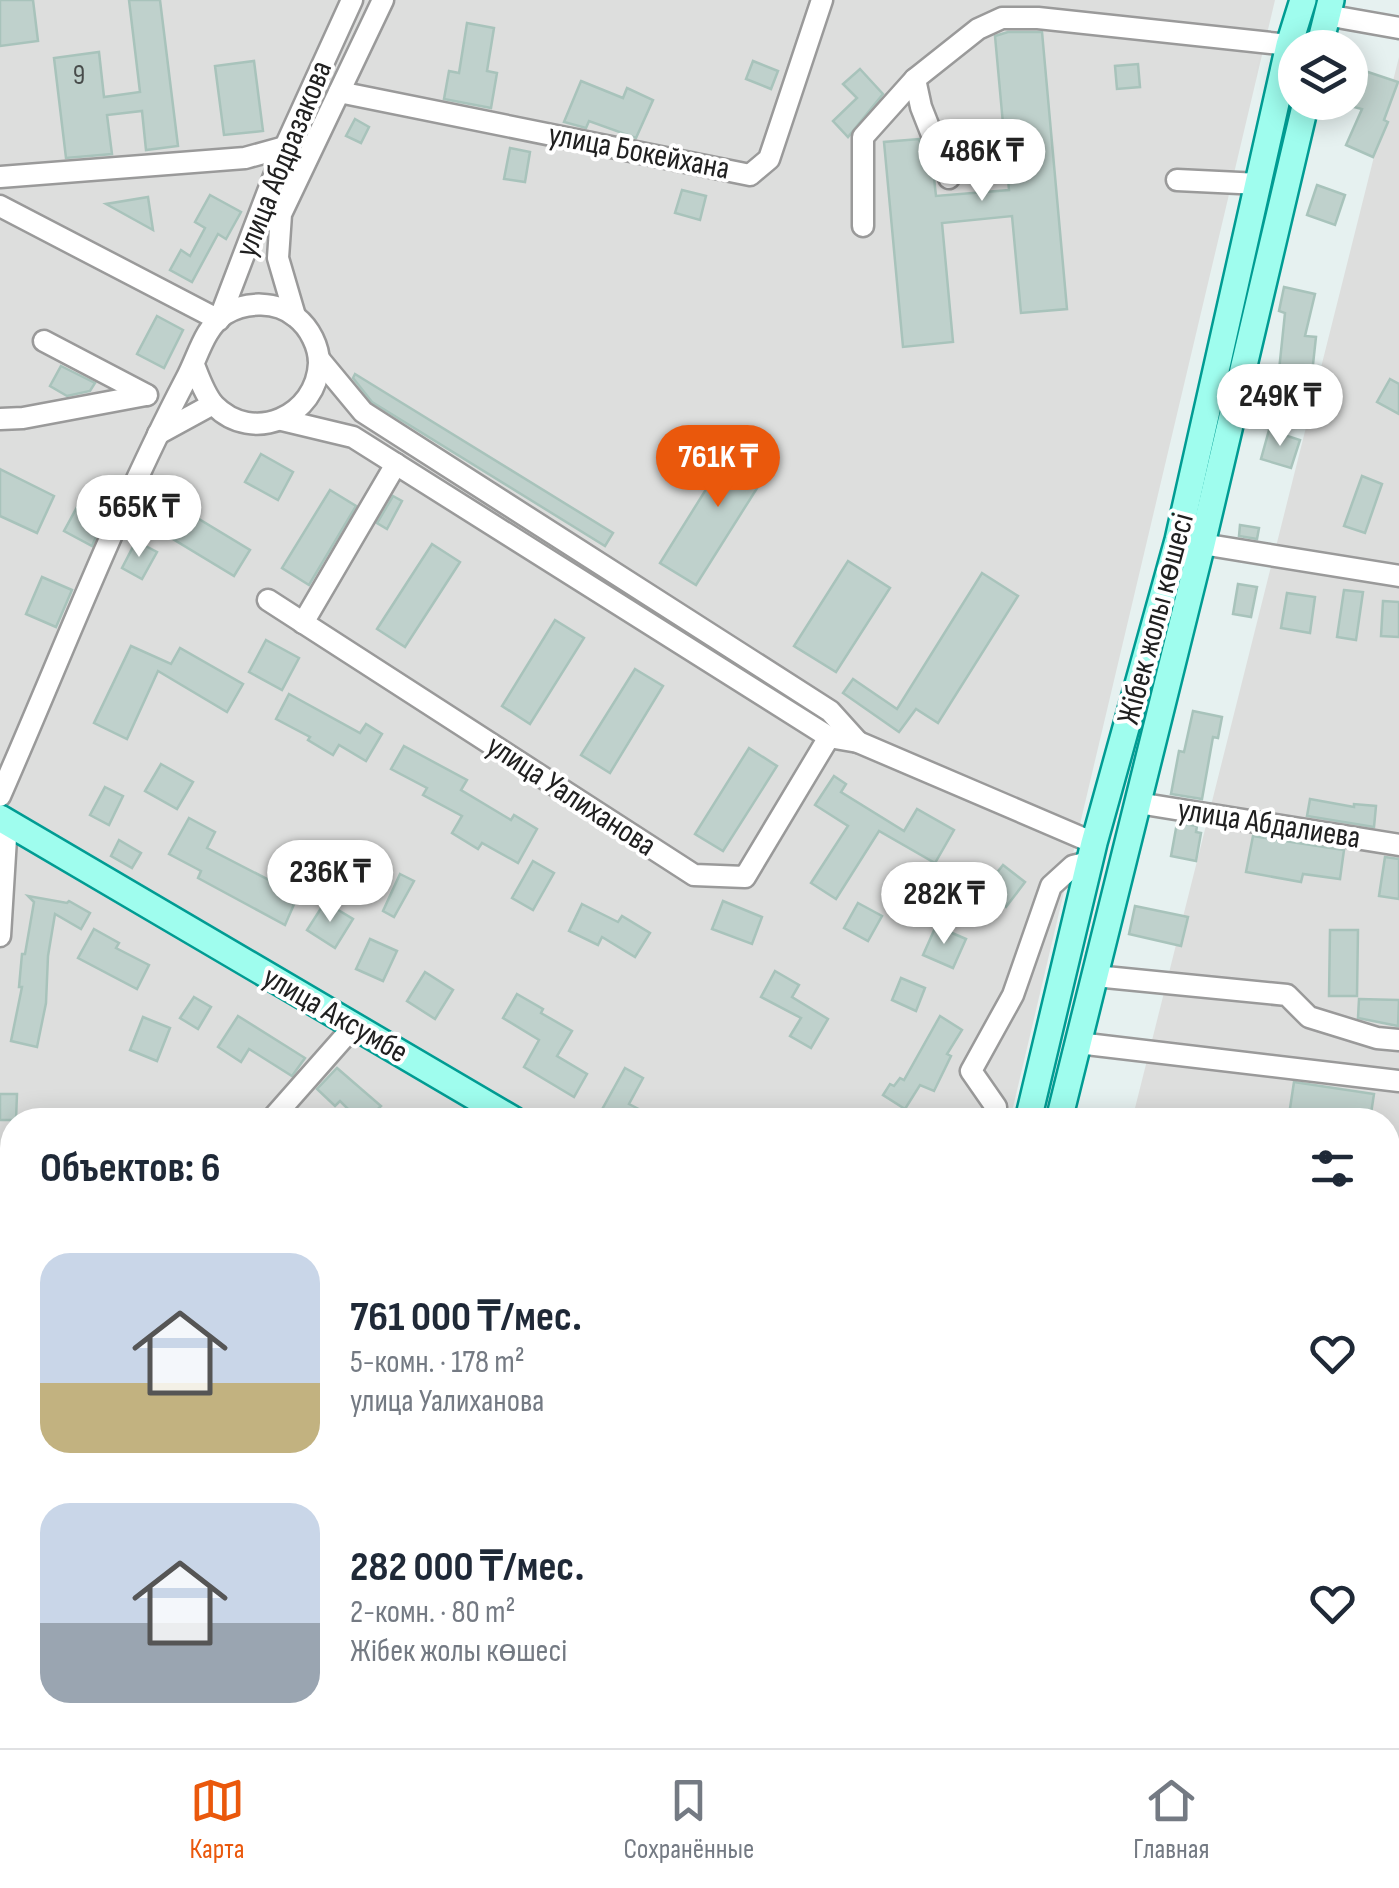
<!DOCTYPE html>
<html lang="ru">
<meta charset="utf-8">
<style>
:root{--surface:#fff;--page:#f2f2f3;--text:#1f2937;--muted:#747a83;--line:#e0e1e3;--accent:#ea580c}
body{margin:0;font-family:"Sofia Sans Condensed",sans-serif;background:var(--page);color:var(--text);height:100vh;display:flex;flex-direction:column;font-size:38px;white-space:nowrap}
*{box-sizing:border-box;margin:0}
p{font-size:32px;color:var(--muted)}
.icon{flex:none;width:55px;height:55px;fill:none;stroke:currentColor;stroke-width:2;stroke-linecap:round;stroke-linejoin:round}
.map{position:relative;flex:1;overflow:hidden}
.panel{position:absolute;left:0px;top:1108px;width:1400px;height:642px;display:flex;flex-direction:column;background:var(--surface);border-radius:40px 40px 0 0;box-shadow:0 5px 25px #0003}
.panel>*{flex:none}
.buttons{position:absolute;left:1278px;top:30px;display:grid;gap:20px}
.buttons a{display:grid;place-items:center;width:90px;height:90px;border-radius:50%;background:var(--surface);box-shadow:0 5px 25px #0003;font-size:50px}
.price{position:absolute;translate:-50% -85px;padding:0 22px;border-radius:35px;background:#fff;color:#222;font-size:32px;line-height:65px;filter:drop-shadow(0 2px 5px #0008)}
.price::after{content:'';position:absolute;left:50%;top:60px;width:30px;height:22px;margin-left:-15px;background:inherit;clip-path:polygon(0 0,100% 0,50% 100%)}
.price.active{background:var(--accent);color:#fff}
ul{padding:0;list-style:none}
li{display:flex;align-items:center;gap:30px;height:250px;padding:0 40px}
li span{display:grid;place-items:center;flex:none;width:280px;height:200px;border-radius:30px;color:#555}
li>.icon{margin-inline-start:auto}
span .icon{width:120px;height:120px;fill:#fffc;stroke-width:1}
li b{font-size:42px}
h2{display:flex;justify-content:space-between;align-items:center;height:120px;padding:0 40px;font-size:42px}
.menu{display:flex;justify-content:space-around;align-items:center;height:140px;border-top:2px solid var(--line);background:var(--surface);font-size:28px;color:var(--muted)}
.menu a{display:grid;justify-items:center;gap:5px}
.menu .active{color:var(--accent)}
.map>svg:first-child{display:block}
.residential{fill:#dddedd}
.building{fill:#bfd1cc;stroke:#a8c3bb;stroke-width:2.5}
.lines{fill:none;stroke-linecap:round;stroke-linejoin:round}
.minor-casing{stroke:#9a9a9a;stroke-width:25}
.major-casing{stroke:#009c93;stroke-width:30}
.minor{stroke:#fff;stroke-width:20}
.major{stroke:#9ffdee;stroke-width:25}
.labels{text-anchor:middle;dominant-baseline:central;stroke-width:8;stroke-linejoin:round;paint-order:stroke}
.number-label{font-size:28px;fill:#484c4b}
.street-label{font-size:32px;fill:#202020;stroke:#fff}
</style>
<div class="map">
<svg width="1399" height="1748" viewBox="0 0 1399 1748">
<rect width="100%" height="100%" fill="#e6f1f0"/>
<g class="residential">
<path d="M 0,0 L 1275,0 L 1010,1120 L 12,1120 L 12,1738 L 354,1738 L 345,1748 L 0,1748 Z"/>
<path d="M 1399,57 L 1399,1748 L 974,1748 L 976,1738 L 1388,1738 L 1388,1120 L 1132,1120 Z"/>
<path d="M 460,1738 L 813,1738 L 810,1748 L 447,1748 Z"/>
</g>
<g class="building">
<path d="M 0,0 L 33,0 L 38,41 L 0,46 Z"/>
<path d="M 129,0 L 160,0 L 178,146 L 146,150 L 142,111 L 107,115 L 112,154 L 66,158 L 54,58 L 99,52 L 104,97 L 140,92 Z"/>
<path d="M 467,23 L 494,28 L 487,71 L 497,73 L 491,108 L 444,99 L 449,71 L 459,73 Z"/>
<path d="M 1008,32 L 1042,32 L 1067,309 L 1021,313 L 1012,216 L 942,223 L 953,342 L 903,347 L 884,142 L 919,139 L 934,178 L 936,196 L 1009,190 L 995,36 Z"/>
<path d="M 254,61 L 263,131 L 224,135 L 215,66 Z"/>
<path d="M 753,61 L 778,71 L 771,89 L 746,79 Z"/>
<path d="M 1138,64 L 1140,87 L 1117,89 L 1115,66 Z"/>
<path d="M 1350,66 L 1398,82 L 1384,120 L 1388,122 L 1373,157 L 1346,145 L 1362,109 L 1350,106 Z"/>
<path d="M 860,69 L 883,94 L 848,137 L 833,121 L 857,98 L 843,84 Z"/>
<path d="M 581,81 L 623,98 L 627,88 L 653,100 L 636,138 L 589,121 L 586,128 L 564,122 Z"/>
<path d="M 355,119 L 369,127 L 361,143 L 346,136 Z"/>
<path d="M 510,148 L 530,152 L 525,182 L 504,179 Z"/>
<path d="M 1317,185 L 1345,195 L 1335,225 L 1307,215 Z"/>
<path d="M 682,190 L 706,196 L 700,220 L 675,213 Z"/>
<path d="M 210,195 L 241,212 L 226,239 L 218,234 L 192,282 L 170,270 L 181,250 L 190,256 L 205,228 L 195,222 Z"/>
<path d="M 148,197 L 153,230 L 106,204 Z"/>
<path d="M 1284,287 L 1315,294 L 1305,336 L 1316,337 L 1311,383 L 1278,380 L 1285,313 L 1279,311 Z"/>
<path d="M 157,316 L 183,330 L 164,368 L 137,354 Z"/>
<path d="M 61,366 L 95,383 L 90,391 L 67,396 L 50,386 Z"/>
<path d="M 355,374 L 613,533 L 605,546 L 372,402 L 353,378 Z"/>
<path d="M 1390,379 L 1399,384 L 1399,414 L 1377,402 Z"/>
<path d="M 1269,430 L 1300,440 L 1291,468 L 1261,459 Z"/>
<path d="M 740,435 L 776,458 L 696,585 L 660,563 Z"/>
<path d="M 261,454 L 293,472 L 278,500 L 245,482 Z"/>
<path d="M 0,469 L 54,496 L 37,533 L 0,516 Z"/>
<path d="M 1362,476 L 1382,484 L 1365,533 L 1344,526 Z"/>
<path d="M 330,490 L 356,506 L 309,585 L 282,568 Z"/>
<path d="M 83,496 L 108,510 L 92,546 L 64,531 Z"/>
<path d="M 393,496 L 402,501 L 387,529 L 377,523 Z"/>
<path d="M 179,507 L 250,550 L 234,576 L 163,533 Z"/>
<path d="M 1240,525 L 1259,528 L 1257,539 L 1239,536 Z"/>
<path d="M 136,541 L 157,552 L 142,579 L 122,568 Z"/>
<path d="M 432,544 L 460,562 L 405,647 L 377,629 Z"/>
<path d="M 848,561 L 890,588 L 836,672 L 794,646 Z"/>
<path d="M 982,573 L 1018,596 L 938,723 L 916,709 L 899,732 L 843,693 L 853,679 L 897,709 Z"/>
<path d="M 42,577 L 72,590 L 56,627 L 26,614 Z"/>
<path d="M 1238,584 L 1257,587 L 1251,617 L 1233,614 Z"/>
<path d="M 1344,590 L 1363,592 L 1356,640 L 1337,637 Z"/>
<path d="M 1287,593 L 1315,597 L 1310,633 L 1281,628 Z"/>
<path d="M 1383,601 L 1399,602 L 1399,637 L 1381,636 Z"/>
<path d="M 555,620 L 584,638 L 530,724 L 502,706 Z"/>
<path d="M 266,640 L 299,658 L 282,690 L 249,672 Z"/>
<path d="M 131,646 L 171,664 L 180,648 L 243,684 L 227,712 L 158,671 L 127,739 L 94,723 Z"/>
<path d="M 635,669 L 663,686 L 610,773 L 581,755 Z"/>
<path d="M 289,694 L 360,733 L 366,724 L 382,734 L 366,761 L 339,745 L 333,755 L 308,740 L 310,737 L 276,719 Z"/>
<path d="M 1193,711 L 1222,717 L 1218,738 L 1213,737 L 1202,799 L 1171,794 L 1179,751 L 1184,752 Z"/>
<path d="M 404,746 L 467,780 L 461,790 L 511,820 L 514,815 L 537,829 L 518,863 L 482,843 L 478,849 L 452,833 L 462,816 L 423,795 L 427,788 L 391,769 Z"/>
<path d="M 749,748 L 777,766 L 723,851 L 695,834 Z"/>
<path d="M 161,764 L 193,782 L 177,809 L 145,791 Z"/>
<path d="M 834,776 L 846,784 L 841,792 L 904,831 L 917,809 L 954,830 L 935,863 L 879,831 L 836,899 L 811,883 L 848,826 L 815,805 Z"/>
<path d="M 105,787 L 123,796 L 109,825 L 90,815 Z"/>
<path d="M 1310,799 L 1354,807 L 1354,804 L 1376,806 L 1374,827 L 1307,816 Z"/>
<path d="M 189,818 L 215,832 L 207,848 L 298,895 L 285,925 L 198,878 L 201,871 L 169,854 Z"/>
<path d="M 1177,823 L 1197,826 L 1196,832 L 1201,833 L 1196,861 L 1171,856 Z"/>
<path d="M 1253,836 L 1344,850 L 1340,879 L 1303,874 L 1301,882 L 1246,872 Z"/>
<path d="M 119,840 L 141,853 L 132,868 L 111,856 Z"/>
<path d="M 1385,857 L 1399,859 L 1399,899 L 1379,896 Z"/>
<path d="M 533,861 L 554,873 L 533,910 L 512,898 Z"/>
<path d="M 1003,865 L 1025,882 L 1006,907 L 984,889 Z"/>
<path d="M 400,874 L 414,881 L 394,917 L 383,911 Z"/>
<path d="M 28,896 L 67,903 L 69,901 L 90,913 L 81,929 L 55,914 L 48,956 L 46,1003 L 37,1047 L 11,1041 L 22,987 L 19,987 L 22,954 L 25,954 L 34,902 Z"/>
<path d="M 723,901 L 762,917 L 752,944 L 712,929 Z"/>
<path d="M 325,902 L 353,919 L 335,948 L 307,930 Z"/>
<path d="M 858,903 L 882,916 L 868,941 L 844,928 Z"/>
<path d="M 582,904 L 618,922 L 622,916 L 650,933 L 635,957 L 602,937 L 598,945 L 569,931 Z"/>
<path d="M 1135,906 L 1188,917 L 1181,946 L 1129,934 Z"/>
<path d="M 936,926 L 966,939 L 953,968 L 923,955 Z"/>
<path d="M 94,929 L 119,943 L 116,948 L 149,965 L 137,989 L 78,958 Z"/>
<path d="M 1330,930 L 1358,930 L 1357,996 L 1329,996 Z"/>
<path d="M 370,939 L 397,951 L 383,981 L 356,969 Z"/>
<path d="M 775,971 L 799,985 L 792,997 L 828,1019 L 811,1048 L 790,1036 L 801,1018 L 761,997 Z"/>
<path d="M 425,972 L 453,990 L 435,1019 L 407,1001 Z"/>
<path d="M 901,978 L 925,988 L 916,1011 L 892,1000 Z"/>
<path d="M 517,994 L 543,1009 L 541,1013 L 572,1031 L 557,1056 L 587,1074 L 574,1097 L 524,1067 L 539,1040 L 503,1018 Z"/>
<path d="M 194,997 L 211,1007 L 198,1029 L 180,1018 Z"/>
<path d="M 1359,999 L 1399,1000 L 1398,1026 L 1358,1018 Z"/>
<path d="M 238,1016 L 305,1058 L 292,1076 L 249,1049 L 241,1062 L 218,1047 Z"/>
<path d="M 940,1016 L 962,1030 L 947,1054 L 951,1056 L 934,1091 L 920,1085 L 905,1109 L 883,1095 L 890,1084 L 894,1086 L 900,1078 L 904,1080 Z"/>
<path d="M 143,1017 L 170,1028 L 157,1061 L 130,1050 Z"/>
<path d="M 337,1068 L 381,1106 L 367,1120 L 359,1120 L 340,1101 L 335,1106 L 317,1089 Z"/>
<path d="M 625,1068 L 643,1078 L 629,1104 L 660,1120 L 609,1120 L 599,1115 Z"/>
<path d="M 1294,1082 L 1374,1094 L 1370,1120 L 1322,1120 L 1289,1115 Z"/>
<path d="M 0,1094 L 17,1094 L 16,1120 L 0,1120 Z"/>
</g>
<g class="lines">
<defs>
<g id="minor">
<path d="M 1326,15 L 1399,28"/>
<path d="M 339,92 L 750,175 L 769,159 L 822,0"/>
<path d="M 0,177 L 245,158 L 285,147"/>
<path d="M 949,178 L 921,107 L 915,79 L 978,29 L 1002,18 L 1038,18 L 1289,45"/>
<path d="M 1177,180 L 1260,184"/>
<path d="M 0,206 L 219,320 L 285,147 L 352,0"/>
<path d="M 863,226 L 863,137 L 915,79"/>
<path d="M 295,316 L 278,258 L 281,214 L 383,0"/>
<path d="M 44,341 L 147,395"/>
<path d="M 319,359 L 363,412 L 830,711 L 858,742"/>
<path d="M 0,419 L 23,418 L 146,395"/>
<path d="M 282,420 L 353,437 L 829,737 L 858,742 L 1094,843"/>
<path d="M 158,434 L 213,404"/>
<path d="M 1202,544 L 1399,576"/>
<path d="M 268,600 L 694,875 L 745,877 L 829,737"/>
<path d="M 303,623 L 396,464"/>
<path d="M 0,796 C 61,657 116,513 186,379 C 198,357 204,328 225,314 C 246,301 277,301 296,317 C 310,328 319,347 319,363 C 317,416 253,445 214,405 C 205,395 199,378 194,365"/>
<path d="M 1138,803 L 1399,845"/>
<path d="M 0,936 L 7,822"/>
<path d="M 1095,976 L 1287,995 L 1309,1017 L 1377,1038 L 1399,1040"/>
<path d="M 1078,1043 L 1399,1081"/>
<path d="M 271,1120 L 354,1026"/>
<path d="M 994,1120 L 996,1107 L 971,1071 L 1013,995 L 1051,886 L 1073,866 L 1089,862"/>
<path d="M 0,1274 L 12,1283"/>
<path d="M 1388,1505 L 1399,1507"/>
<path d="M 0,1618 L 12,1625"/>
<path d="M 336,1748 L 345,1738"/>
<path d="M 652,1748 L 684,1738 L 712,1748"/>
<path d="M 807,1748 L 810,1738"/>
<path d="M 1000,1748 L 1002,1738"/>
<path d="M 1287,1748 L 1292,1738"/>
</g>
<g id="major">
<path d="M 1319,48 L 1331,0"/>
<path d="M 0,818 L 514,1120"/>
<path d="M 1028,1120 L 1094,843 L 1178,540 L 1289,45 L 1303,0"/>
<path d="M 1059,1120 L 1202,544 L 1306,102"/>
<path d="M 875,1748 L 878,1738"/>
<path d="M 904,1748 L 907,1738"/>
</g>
</defs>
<use href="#minor" class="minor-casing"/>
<use href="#major" class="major-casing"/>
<use href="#minor" class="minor"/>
<use href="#major" class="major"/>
</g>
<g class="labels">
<g class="number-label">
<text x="79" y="75">9</text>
</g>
<g class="street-label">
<text transform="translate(639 152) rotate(11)">улица Бокейхана</text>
<text transform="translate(284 159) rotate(-68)">улица Абдразакова</text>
<text transform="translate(1156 619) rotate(-75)">Жібек жолы көшесі</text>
<text transform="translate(571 796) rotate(33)">улица Уалиханова</text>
<text transform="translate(1269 824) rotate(9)">улица Абдалиева</text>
<text transform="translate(335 1015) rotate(30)">улица Аксумбе</text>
</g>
</g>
</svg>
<div class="buttons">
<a><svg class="icon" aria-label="layers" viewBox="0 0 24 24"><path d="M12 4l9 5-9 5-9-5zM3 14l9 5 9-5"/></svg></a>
</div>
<b class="price" style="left:982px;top:204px">486K ₸</b>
<b class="price" style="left:1280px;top:449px">249K ₸</b>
<b class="price active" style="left:718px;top:510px">761K ₸</b>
<b class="price" style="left:139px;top:560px">565K ₸</b>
<b class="price" style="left:330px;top:925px">236K ₸</b>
<b class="price" style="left:944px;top:947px">282K ₸</b>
<section class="panel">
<h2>Объектов: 6<svg class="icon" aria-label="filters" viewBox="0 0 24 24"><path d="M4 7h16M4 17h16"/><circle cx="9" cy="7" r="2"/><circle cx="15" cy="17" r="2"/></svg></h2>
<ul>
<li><span style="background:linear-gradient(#c9d6e8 65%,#c2b280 0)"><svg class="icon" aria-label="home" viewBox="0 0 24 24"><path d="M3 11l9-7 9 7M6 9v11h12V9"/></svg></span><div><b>761 000 ₸/мес.</b><p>5-комн. · 178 m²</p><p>улица Уалиханова</p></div><svg class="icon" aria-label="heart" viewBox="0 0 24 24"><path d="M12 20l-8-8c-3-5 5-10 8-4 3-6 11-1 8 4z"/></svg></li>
<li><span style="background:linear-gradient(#c9d6e8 60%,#9aa5b1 0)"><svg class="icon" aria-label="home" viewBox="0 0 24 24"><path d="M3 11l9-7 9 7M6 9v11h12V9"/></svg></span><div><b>282 000 ₸/мес.</b><p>2-комн. · 80 m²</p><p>Жібек жолы көшесі</p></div><svg class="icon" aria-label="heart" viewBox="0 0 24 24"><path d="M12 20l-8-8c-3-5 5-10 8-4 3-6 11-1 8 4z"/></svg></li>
</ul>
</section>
</div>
<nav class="menu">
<a class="active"><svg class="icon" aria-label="map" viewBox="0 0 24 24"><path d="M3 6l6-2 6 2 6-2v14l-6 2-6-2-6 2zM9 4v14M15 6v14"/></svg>Карта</a>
<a><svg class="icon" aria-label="saved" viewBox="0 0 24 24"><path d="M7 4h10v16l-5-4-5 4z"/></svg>Сохранённые</a>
<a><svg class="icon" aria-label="home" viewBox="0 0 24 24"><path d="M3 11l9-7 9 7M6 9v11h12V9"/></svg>Главная</a>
</nav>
